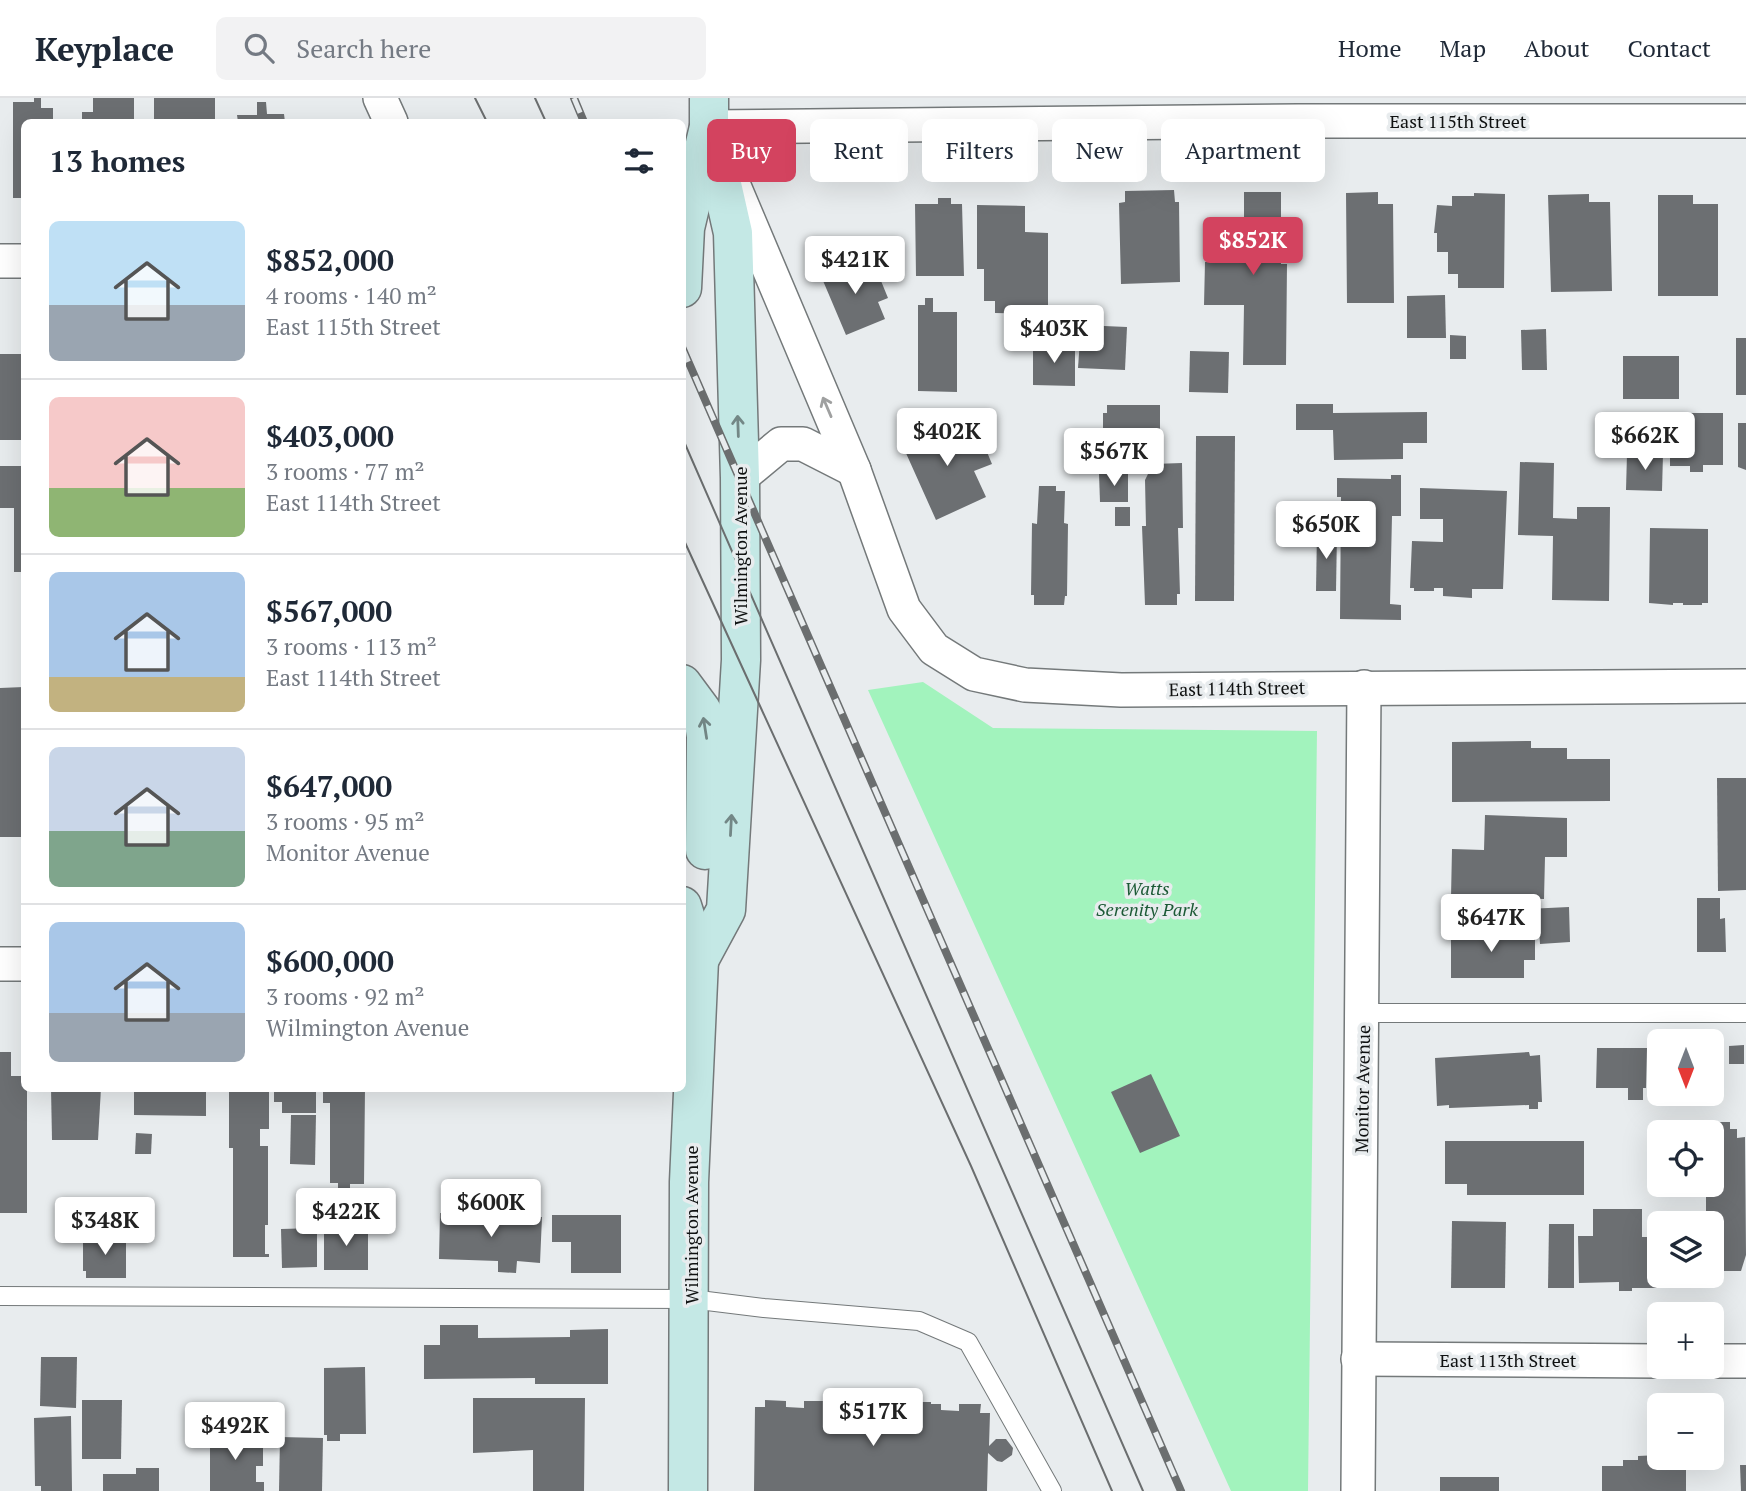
<!DOCTYPE html>
<meta charset="utf-8">
<style>
:root{--surface:#fff;--page:#f2f2f3;--text:#1f2937;--muted:#747a83;--line:#e0e1e3;--accent:#d3435f}
body{margin:0;font-family:"PT Serif",serif;background:var(--page);color:var(--text);height:100vh;display:flex;flex-direction:column;font-size:26px;white-space:nowrap}
*{box-sizing:border-box;margin:0}
p{font-size:23px;color:var(--muted)}
.icon{flex:none;width:38px;height:38px;fill:none;stroke:currentColor;stroke-width:2;stroke-linecap:round;stroke-linejoin:round}
.map{position:relative;flex:1;overflow:hidden}
.drawer{position:absolute;left:21px;top:21px;width:665px;height:973px;display:flex;flex-direction:column;background:var(--surface);border-radius:10px;box-shadow:0 7px 28px #0002}
.drawer>*{flex:none}
.top-card{position:absolute;left:707px;top:21px;width:665px;height:63px;display:flex;gap:14px}
.needle{width:46px;rotate:180deg}
.buttons{position:absolute;left:1647px;top:931px;display:grid;gap:14px}
.buttons a{display:grid;place-items:center;width:77px;height:77px;border-radius:10px;background:var(--surface);box-shadow:0 7px 28px #0002;font-size:35px}
.price{position:absolute;translate:-50% -60px;padding:0 16px;border-radius:7px;background:#fff;color:#222;font-size:23px;line-height:46px;filter:drop-shadow(0 2px 4px #0008)}
.price::after{content:'';position:absolute;left:50%;top:42px;width:21px;height:16px;margin-left:-10px;background:inherit;clip-path:polygon(0 0,100% 0,50% 100%)}
.price.selected{background:var(--accent);color:#fff}
ul{padding:0;list-style:none}
li{display:flex;align-items:center;gap:21px;height:175px;padding:0 28px}
li+li{border-top:2px solid var(--line)}
li span{display:grid;place-items:center;flex:none;width:196px;height:140px;border-radius:10px;color:#555}
li>.icon{margin-inline-start:auto}
span .icon{width:84px;height:84px;fill:#fffc;stroke-width:1}
li b{font-size:30px}
h2{display:flex;justify-content:space-between;align-items:center;height:84px;padding:0 28px;font-size:30px}
.tag{padding:0 24px;border-radius:10px;background:var(--surface);box-shadow:0 7px 28px #0002;font-size:24px;line-height:63px}
.tag.selected{background:var(--accent);color:#fff}
header{display:flex;align-items:center;gap:42px;box-sizing:border-box;height:98px;padding:0 35px;background:var(--surface);border-bottom:2px solid var(--line)}
header strong{font-size:33px}
nav{display:flex;gap:38px;margin-inline-start:auto;font-size:24px}
.search{width:490px;height:63px;background:var(--page);display:flex;align-items:center;gap:18px;box-sizing:border-box;padding:0 24px;border-radius:10px;color:var(--muted);font-size:26px}
.map>svg:first-child{display:block}
.green{fill:#a2f3bd}
.building{fill:#6c6f72}
.lines{fill:none;stroke-linecap:round;stroke-linejoin:round}
.lane-casing{stroke:#74797a;stroke-width:20}
.street-casing{stroke:#74797a;stroke-width:36}
.secondary-casing{stroke:#74797a;stroke-width:41}
.lane{stroke:#fff;stroke-width:18}
.street{stroke:#fff;stroke-width:33}
.secondary{stroke:#c4e8e5;stroke-width:38}
.tram{stroke:#6b6e6f;stroke-width:2}
.rail-casing{stroke:#6b6e6f;stroke-width:8}
.rail{stroke:#e8ecee;stroke-width:5;stroke-dasharray:16;stroke-linecap:butt}
.oneway{stroke:#9fa0a0}
.oneway2{stroke:#738786}
.labels{text-anchor:middle;dominant-baseline:central;stroke-width:7;stroke-linejoin:round;paint-order:stroke}
.street-label{font-size:18px;fill:#0f1111;stroke:#e8ecee}
.park-label{font-size:18px;font-style:italic;fill:#1c5a36;stroke:#e8ecee}
</style>
<header>
<strong>Keyplace</strong>
<div class="search"><svg class="icon" aria-label="search" viewBox="0 0 24 24"><circle cx="10" cy="10" r="6"/><path d="M15 15l6 6"/></svg>Search here</div>
<nav><a>Home</a><a>Map</a><a>About</a><a>Contact</a></nav>
</header>
<div class="map">
<svg width="1746" height="1393" viewBox="0 0 1746 1393">
<rect width="100%" height="100%" fill="#e8ecee"/>
<path class="green" d="M 923,584 L 993,630 L 1317,633 L 1308,1393 L 1231,1393 L 868,592 Z"/>
<g class="building">
<path d="M 34,0 L 41,0 L 41,10 L 53,10 L 53,24 L 24,24 L 24,100 L 13,100 L 13,4 L 34,4 Z"/>
<path d="M 93,0 L 134,0 L 134,24 L 82,24 L 82,14 L 93,14 Z"/>
<rect x="154" y="0" width="61" height="24"/>
<path d="M 257,4 L 266,4 L 267,16 L 284,16 L 285,24 L 238,24 L 237,17 L 257,17 Z"/>
<path d="M 1174,92 L 1175,104 L 1179,104 L 1180,184 L 1121,186 L 1119,105 L 1125,104 L 1125,93 Z"/>
<path d="M 1244,94 L 1281,94 L 1281,166 L 1287,166 L 1286,267 L 1243,267 L 1244,207 L 1204,207 L 1205,164 L 1211,164 L 1211,133 L 1228,133 L 1229,121 L 1244,121 Z"/>
<path d="M 1378,94 L 1378,106 L 1393,106 L 1394,205 L 1347,205 L 1346,95 Z"/>
<path d="M 1474,95 L 1505,96 L 1504,190 L 1458,190 L 1458,176 L 1448,176 L 1448,154 L 1437,154 L 1437,135 L 1434,135 L 1437,107 L 1452,108 L 1452,98 L 1474,98 Z"/>
<path d="M 1589,96 L 1589,104 L 1610,104 L 1612,193 L 1551,194 L 1548,97 Z"/>
<path d="M 1658,97 L 1693,97 L 1693,106 L 1718,106 L 1718,198 L 1658,198 Z"/>
<path d="M 938,100 L 951,100 L 951,106 L 962,106 L 964,178 L 916,178 L 915,106 L 938,106 Z"/>
<path d="M 977,107 L 1025,108 L 1025,134 L 1048,135 L 1048,216 L 995,215 L 995,203 L 984,203 L 984,171 L 977,171 Z"/>
<path d="M 861,161 L 869,181 L 879,178 L 888,200 L 878,204 L 885,221 L 846,237 L 821,178 Z"/>
<path d="M 1445,197 L 1446,240 L 1407,240 L 1407,198 Z"/>
<path d="M 925,200 L 933,200 L 933,214 L 957,214 L 957,294 L 918,293 L 918,207 L 925,207 Z"/>
<path d="M 1081,227 L 1127,229 L 1125,272 L 1078,270 Z"/>
<path d="M 1546,231 L 1547,272 L 1522,272 L 1521,232 Z"/>
<path d="M 1450,237 L 1466,238 L 1466,261 L 1450,261 Z"/>
<rect x="1736" y="240" width="10" height="57"/>
<path d="M 1033,246 L 1075,247 L 1075,288 L 1033,287 Z"/>
<path d="M 1190,253 L 1229,254 L 1228,295 L 1189,294 Z"/>
<rect x="0" y="256" width="24" height="86"/>
<rect x="1623" y="258" width="56" height="43"/>
<path d="M 1296,306 L 1333,306 L 1333,315 L 1427,314 L 1427,345 L 1403,345 L 1403,361 L 1334,362 L 1333,332 L 1296,332 Z"/>
<path d="M 1107,307 L 1160,307 L 1160,347 L 1103,349 L 1103,315 L 1107,315 Z"/>
<path d="M 1670,315 L 1723,315 L 1723,367 L 1703,367 L 1703,374 L 1690,374 L 1690,368 L 1670,368 Z"/>
<path d="M 954,320 L 970,354 L 984,347 L 992,366 L 974,373 L 986,399 L 936,422 L 901,344 Z"/>
<path d="M 1738,325 L 1746,325 L 1746,372 L 1738,369 Z"/>
<path d="M 1196,338 L 1235,338 L 1234,503 L 1195,503 Z"/>
<path d="M 1627,356 L 1663,356 L 1662,393 L 1626,392 Z"/>
<path d="M 1520,364 L 1554,365 L 1553,420 L 1577,421 L 1577,409 L 1610,409 L 1609,503 L 1552,502 L 1553,438 L 1518,437 Z"/>
<path d="M 1182,365 L 1183,430 L 1178,430 L 1180,496 L 1177,496 L 1177,507 L 1145,507 L 1142,428 L 1146,428 L 1145,382 L 1153,366 Z"/>
<path d="M 0,368 L 24,368 L 24,474 L 14,474 L 14,410 L 0,410 Z"/>
<path d="M 1099,376 L 1128,376 L 1128,404 L 1100,404 Z"/>
<path d="M 1391,377 L 1401,377 L 1401,418 L 1392,418 L 1390,506 L 1401,507 L 1401,522 L 1340,521 L 1341,399 L 1337,399 L 1337,380 L 1391,381 Z"/>
<path d="M 1039,388 L 1056,388 L 1056,393 L 1065,393 L 1064,425 L 1068,426 L 1067,498 L 1065,498 L 1064,507 L 1034,507 L 1034,497 L 1031,497 L 1032,425 L 1037,426 Z"/>
<path d="M 1420,390 L 1507,393 L 1503,491 L 1472,491 L 1472,500 L 1443,498 L 1443,490 L 1434,490 L 1434,493 L 1414,493 L 1414,490 L 1410,490 L 1412,443 L 1443,444 L 1443,421 L 1420,421 Z"/>
<rect x="1115" y="409" width="15" height="19"/>
<path d="M 1650,430 L 1708,431 L 1708,505 L 1702,505 L 1702,507 L 1683,507 L 1683,505 L 1673,505 L 1673,507 L 1649,505 Z"/>
<path d="M 1317,433 L 1337,434 L 1336,493 L 1316,493 Z"/>
<path d="M 24,589 L 24,739 L 0,739 L 0,590 Z"/>
<path d="M 1531,643 L 1531,650 L 1567,650 L 1567,661 L 1610,661 L 1610,703 L 1452,704 L 1452,644 Z"/>
<path d="M 1717,680 L 1746,680 L 1746,792 L 1718,793 Z"/>
<path d="M 1485,717 L 1567,720 L 1567,759 L 1545,759 L 1544,801 L 1451,799 L 1452,751 L 1484,752 Z"/>
<path d="M 1697,800 L 1720,800 L 1720,821 L 1725,820 L 1726,854 L 1697,854 Z"/>
<path d="M 1569,809 L 1570,844 L 1540,846 L 1539,832 L 1529,832 L 1527,811 Z"/>
<path d="M 1451,834 L 1535,834 L 1535,862 L 1524,862 L 1524,880 L 1451,880 Z"/>
<path d="M 1744,947 L 1744,966 L 1729,966 L 1729,948 Z"/>
<path d="M 1597,950 L 1647,950 L 1646,990 L 1643,990 L 1643,1002 L 1628,1002 L 1628,990 L 1596,990 Z"/>
<path d="M 0,954 L 11,954 L 11,978 L 24,978 L 24,990 L 27,990 L 27,1115 L 0,1115 Z"/>
<path d="M 1529,954 L 1530,958 L 1540,957 L 1542,1004 L 1538,1004 L 1538,1011 L 1529,1011 L 1529,1007 L 1449,1010 L 1449,1007 L 1437,1008 L 1435,960 Z"/>
<path d="M 1151,976 L 1180,1038 L 1140,1055 L 1111,994 Z"/>
<path d="M 51,990 L 101,990 L 98,1042 L 52,1042 Z"/>
<path d="M 134,990 L 206,990 L 206,1018 L 134,1017 Z"/>
<path d="M 229,990 L 269,990 L 269,1031 L 260,1031 L 260,1048 L 268,1048 L 268,1127 L 265,1127 L 265,1156 L 269,1156 L 269,1159 L 233,1159 L 233,1050 L 229,1050 Z"/>
<path d="M 274,990 L 316,990 L 316,1015 L 282,1015 L 282,1004 L 274,1004 Z"/>
<path d="M 323,990 L 365,990 L 364,1086 L 350,1086 L 350,1095 L 338,1095 L 338,1085 L 330,1085 L 330,1005 L 323,1005 Z"/>
<path d="M 291,1017 L 316,1017 L 315,1067 L 290,1066 Z"/>
<path d="M 1705,1024 L 1730,1024 L 1730,1031 L 1737,1031 L 1737,1040 L 1745,1039 L 1746,1157 L 1741,1173 L 1712,1173 L 1712,1125 L 1706,1125 L 1706,1087 L 1712,1087 L 1712,1034 L 1705,1034 Z"/>
<path d="M 136,1035 L 152,1036 L 151,1056 L 135,1056 Z"/>
<path d="M 1445,1043 L 1584,1043 L 1584,1097 L 1467,1097 L 1467,1086 L 1445,1086 Z"/>
<path d="M 1593,1111 L 1642,1111 L 1642,1139 L 1659,1139 L 1659,1178 L 1694,1178 L 1695,1190 L 1632,1190 L 1632,1193 L 1619,1193 L 1619,1184 L 1579,1185 L 1578,1138 L 1593,1138 Z"/>
<path d="M 440,1115 L 542,1119 L 540,1165 L 517,1163 L 516,1175 L 498,1174 L 498,1163 L 439,1161 Z"/>
<path d="M 552,1117 L 621,1117 L 621,1175 L 571,1175 L 571,1144 L 552,1144 Z"/>
<path d="M 1452,1123 L 1506,1124 L 1505,1190 L 1451,1190 Z"/>
<path d="M 1549,1126 L 1574,1126 L 1574,1190 L 1548,1190 Z"/>
<rect x="324" y="1127" width="44" height="45"/>
<path d="M 317,1130 L 317,1169 L 282,1170 L 281,1131 Z"/>
<path d="M 83,1138 L 126,1138 L 126,1180 L 86,1180 L 86,1173 L 83,1173 Z"/>
<path d="M 440,1227 L 478,1227 L 478,1240 L 570,1239 L 570,1232 L 608,1231 L 608,1286 L 535,1286 L 535,1280 L 424,1281 L 424,1247 L 440,1247 Z"/>
<path d="M 41,1259 L 77,1259 L 76,1310 L 40,1308 Z"/>
<path d="M 365,1269 L 366,1336 L 340,1336 L 340,1343 L 327,1343 L 327,1337 L 324,1337 L 324,1270 Z"/>
<path d="M 473,1300 L 585,1300 L 584,1393 L 533,1393 L 533,1352 L 473,1355 Z"/>
<path d="M 82,1302 L 122,1302 L 121,1361 L 82,1361 Z"/>
<path d="M 765,1302 L 786,1303 L 786,1309 L 804,1310 L 804,1303 L 825,1303 L 825,1311 L 842,1311 L 842,1304 L 854,1304 L 854,1311 L 911,1312 L 911,1304 L 931,1304 L 931,1306 L 941,1306 L 941,1312 L 959,1313 L 959,1306 L 981,1306 L 980,1315 L 990,1315 L 989,1348 L 996,1341 L 1006,1341 L 1013,1350 L 1012,1357 L 1002,1364 L 997,1363 L 988,1355 L 987,1393 L 754,1393 L 755,1309 L 765,1309 Z"/>
<path d="M 71,1318 L 72,1393 L 41,1393 L 41,1388 L 35,1388 L 34,1320 Z"/>
<path d="M 219,1329 L 240,1329 L 240,1341 L 263,1341 L 263,1368 L 256,1368 L 256,1384 L 264,1384 L 264,1393 L 210,1393 L 210,1341 L 219,1341 Z"/>
<path d="M 280,1339 L 323,1340 L 322,1393 L 279,1393 Z"/>
<path d="M 1659,1357 L 1659,1360 L 1686,1360 L 1686,1393 L 1602,1393 L 1602,1368 L 1623,1368 L 1623,1362 L 1638,1362 L 1638,1358 Z"/>
<path d="M 1740,1367 L 1746,1367 L 1746,1393 L 1741,1393 Z"/>
<path d="M 136,1370 L 159,1370 L 159,1393 L 103,1393 L 103,1376 L 136,1376 Z"/>
<rect x="1440" y="1379" width="59" height="14"/>
</g>
<g class="lines">
<defs>
<g id="lane">
<path d="M 1363,915 L 1746,915"/>
<path d="M 0,1198 L 691,1201 L 764,1210 L 919,1223 L 968,1244 L 1052,1393"/>
</g>
<g id="street">
<path d="M 380,0 L 391,24"/>
<path d="M 1746,23 L 1298,23 L 709,29 L 854,372 L 904,511 L 934,551 L 974,576 L 1025,587 L 1121,592 L 1746,588"/>
<path d="M 0,163 L 24,163"/>
<path d="M 740,380 L 781,346 L 803,346 L 854,372"/>
<path d="M 0,866 L 24,866"/>
<path d="M 1358,1261 L 1659,1263"/>
<path d="M 1712,1263 L 1746,1263"/>
<path d="M 1358,1393 L 1364,589"/>
</g>
<g id="secondary">
<path d="M 682,190 L 685,130 L 709,29 L 709,0"/>
<path d="M 682,586 L 702,613 L 706,638 L 705,752"/>
<path d="M 682,808 L 699,862 L 689,1084 L 688,1393"/>
<path d="M 699,862 L 726,812 L 741,562 L 740,380 L 733,135 L 709,29"/>
</g>
</defs>
<use href="#lane" class="lane-casing"/>
<use href="#street" class="street-casing"/>
<use href="#secondary" class="secondary-casing"/>
<use href="#lane" class="lane"/>
<use href="#street" class="street"/>
<use href="#secondary" class="secondary"/>
<g class="tram">
<path d="M 475,0 L 487,24"/>
<path d="M 535,0 L 546,24"/>
<path d="M 682,339 L 1143,1393"/>
<path d="M 682,438 L 971,1068 L 1112,1393"/>
</g>
<defs>
<g id="rail">
<path d="M 574,0 L 584,24"/>
<path d="M 682,249 L 1181,1393"/>
</g>
</defs>
<use href="#rail" class="rail-casing"/>
<use href="#rail" class="rail"/>
</g>
<defs><path id="oneway-shaft" d="M-6 0H5M1.5-3L5.5 0L1.5 3" fill="none" stroke-width="1.6" stroke-linecap="round" stroke-linejoin="round" transform="scale(1.75)"/></defs>
<use class="oneway" href="#oneway-shaft" transform="translate(827 309) rotate(-113)"/>
<g class="oneway2">
<use href="#oneway-shaft" transform="translate(738 328) rotate(-92)"/>
<use href="#oneway-shaft" transform="translate(705 630) rotate(-99)"/>
<use href="#oneway-shaft" transform="translate(731 727) rotate(-87)"/>
</g>
<g class="labels">
<g class="street-label">
<text x="1458" y="23">East 115th Street</text>
<text transform="translate(740 448) rotate(-90)">Wilmington Avenue</text>
<text transform="translate(1237 590) rotate(-1)">East 114th Street</text>
<text transform="translate(1362 991) rotate(-89)">Monitor Avenue</text>
<text transform="translate(691 1127) rotate(-90)">Wilmington Avenue</text>
<text x="1508" y="1262">East 113th Street</text>
</g>
<g class="park-label">
<text x="1147" y="790">Watts<tspan x="1147" dy="21">Serenity Park</tspan></text>
</g>
</g>
</svg>
<div class="buttons">
<a><svg class="needle" viewBox="-14 -14 28 28"><path d="M0-13l5 13h-10z" fill="#e53935"/><path d="M0 13l5-13h-10z" fill="#747a83"/></svg></a>
<a><svg class="icon" aria-label="locate" viewBox="0 0 24 24"><circle cx="12" cy="12" r="6"/><path d="M12 2v4M12 18v4M2 12h4M18 12h4"/></svg></a>
<a><svg class="icon" aria-label="layers" viewBox="0 0 24 24"><path d="M12 4l9 5-9 5-9-5zM3 14l9 5 9-5"/></svg></a>
<a>+</a>
<a>−</a>
</div>
<b class="price selected" style="left:1253px;top:179px">$852K</b>
<b class="price" style="left:855px;top:198px">$421K</b>
<b class="price" style="left:1054px;top:267px">$403K</b>
<b class="price" style="left:947px;top:370px">$402K</b>
<b class="price" style="left:1645px;top:374px">$662K</b>
<b class="price" style="left:1114px;top:390px">$567K</b>
<b class="price" style="left:1326px;top:463px">$650K</b>
<b class="price" style="left:1491px;top:856px">$647K</b>
<b class="price" style="left:491px;top:1141px">$600K</b>
<b class="price" style="left:346px;top:1150px">$422K</b>
<b class="price" style="left:105px;top:1159px">$348K</b>
<b class="price" style="left:873px;top:1350px">$517K</b>
<b class="price" style="left:235px;top:1364px">$492K</b>
<div class="top-card">
<a class="tag selected">Buy</a>
<a class="tag">Rent</a>
<a class="tag">Filters</a>
<a class="tag">New</a>
<a class="tag">Apartment</a>
</div>
<section class="drawer">
<h2>13 homes<svg class="icon" aria-label="filters" viewBox="0 0 24 24"><path d="M4 7h16M4 17h16"/><circle cx="9" cy="7" r="2"/><circle cx="15" cy="17" r="2"/></svg></h2>
<ul>
<li><span style="background:linear-gradient(#bfe0f5 60%,#9aa5b1 0)"><svg class="icon" aria-label="home" viewBox="0 0 24 24"><path d="M3 11l9-7 9 7M6 9v11h12V9"/></svg></span><div><b>$852,000</b><p>4 rooms · 140 m²</p><p>East 115th Street</p></div></li>
<li><span style="background:linear-gradient(#f6c9c9 65%,#8fb573 0)"><svg class="icon" aria-label="home" viewBox="0 0 24 24"><path d="M3 11l9-7 9 7M6 9v11h12V9"/></svg></span><div><b>$403,000</b><p>3 rooms · 77 m²</p><p>East 114th Street</p></div></li>
<li><span style="background:linear-gradient(#a9c7e8 75%,#c2b280 0)"><svg class="icon" aria-label="home" viewBox="0 0 24 24"><path d="M3 11l9-7 9 7M6 9v11h12V9"/></svg></span><div><b>$567,000</b><p>3 rooms · 113 m²</p><p>East 114th Street</p></div></li>
<li><span style="background:linear-gradient(#c9d6e8 60%,#7fa58c 0)"><svg class="icon" aria-label="home" viewBox="0 0 24 24"><path d="M3 11l9-7 9 7M6 9v11h12V9"/></svg></span><div><b>$647,000</b><p>3 rooms · 95 m²</p><p>Monitor Avenue</p></div></li>
<li><span style="background:linear-gradient(#a9c7e8 65%,#9aa5b1 0)"><svg class="icon" aria-label="home" viewBox="0 0 24 24"><path d="M3 11l9-7 9 7M6 9v11h12V9"/></svg></span><div><b>$600,000</b><p>3 rooms · 92 m²</p><p>Wilmington Avenue</p></div></li>
</ul>
</section>
</div>
